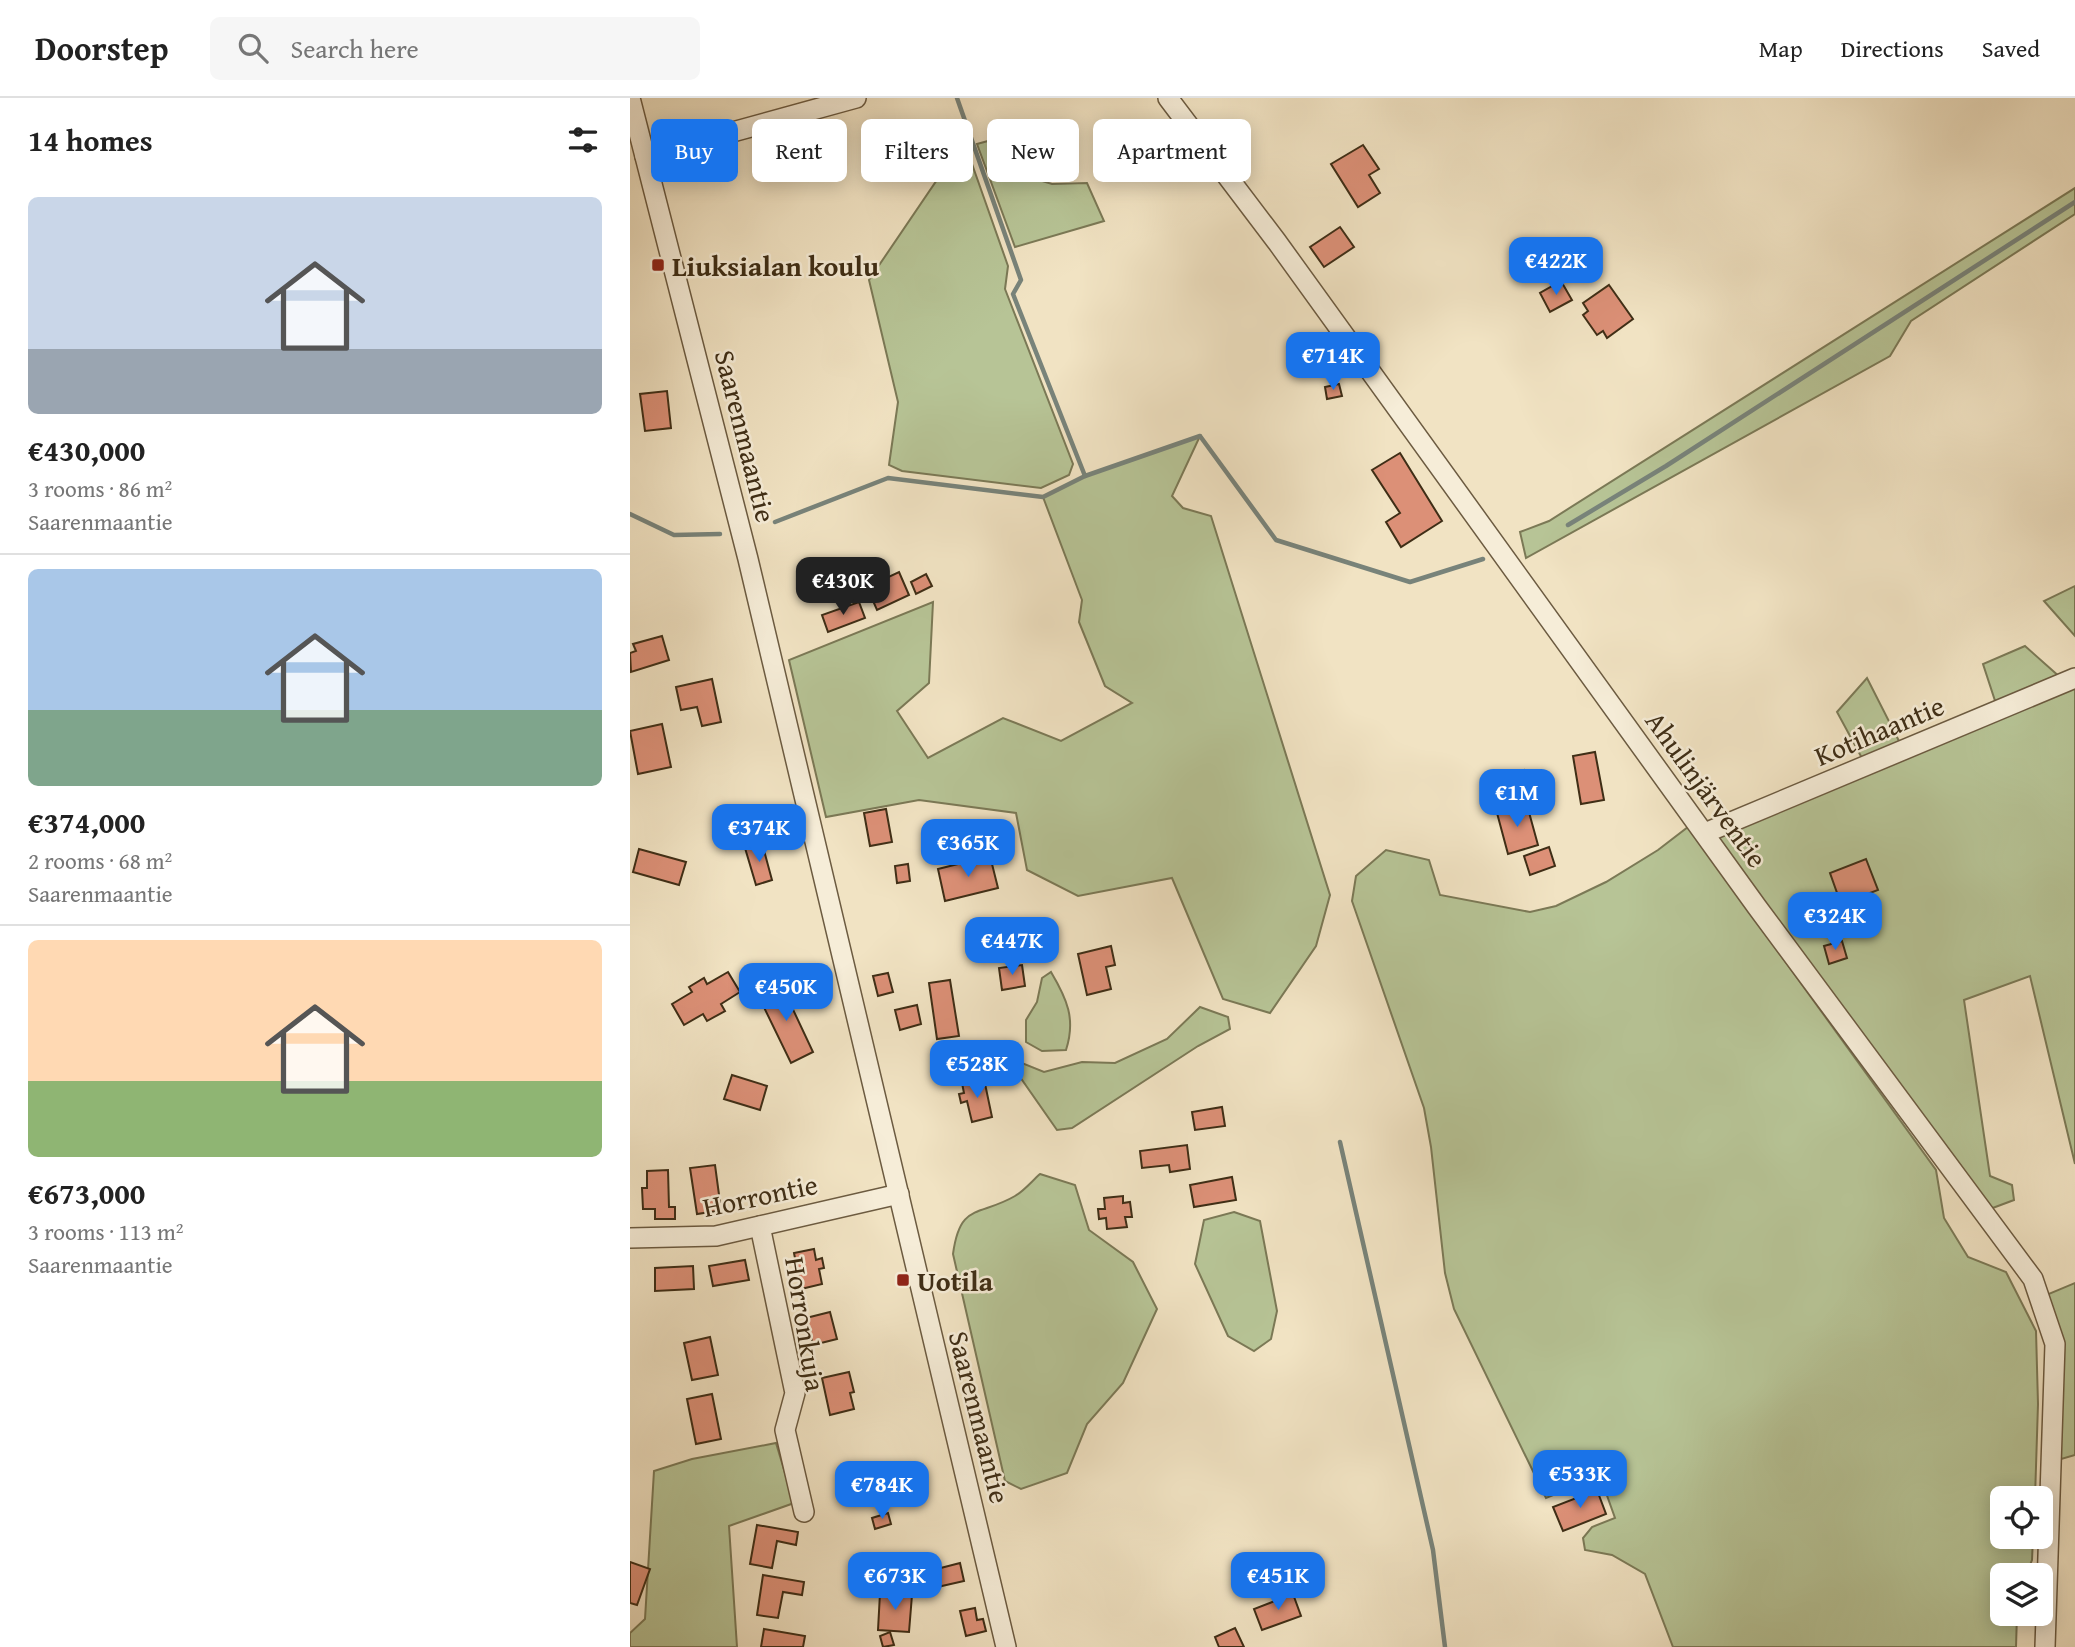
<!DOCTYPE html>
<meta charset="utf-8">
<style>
:root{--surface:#fff;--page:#f6f6f6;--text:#222;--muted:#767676;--line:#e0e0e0;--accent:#1a73e8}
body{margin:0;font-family:"Gentium Book Plus",serif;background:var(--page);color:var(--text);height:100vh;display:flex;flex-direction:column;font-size:26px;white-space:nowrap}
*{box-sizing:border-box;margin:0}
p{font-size:23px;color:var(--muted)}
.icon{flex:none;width:38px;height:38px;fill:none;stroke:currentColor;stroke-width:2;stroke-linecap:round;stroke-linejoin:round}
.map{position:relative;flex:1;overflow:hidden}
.drawer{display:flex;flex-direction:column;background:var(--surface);width:630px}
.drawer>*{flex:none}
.guide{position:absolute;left:21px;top:21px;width:665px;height:63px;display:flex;gap:14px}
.buttons{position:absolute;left:1360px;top:1388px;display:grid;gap:14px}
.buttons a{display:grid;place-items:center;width:63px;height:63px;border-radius:10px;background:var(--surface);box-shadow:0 4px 18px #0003;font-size:35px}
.price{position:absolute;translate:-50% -60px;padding:0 16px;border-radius:14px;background:var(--accent);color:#fff;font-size:23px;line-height:46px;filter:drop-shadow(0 2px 4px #0008)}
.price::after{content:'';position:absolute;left:50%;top:42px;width:21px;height:16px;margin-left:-10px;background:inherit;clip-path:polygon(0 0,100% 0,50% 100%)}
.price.selected{background:#222;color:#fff}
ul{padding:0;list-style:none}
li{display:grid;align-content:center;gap:14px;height:371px;padding:0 28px}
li+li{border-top:2px solid var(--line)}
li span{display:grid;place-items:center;height:217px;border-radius:10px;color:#555}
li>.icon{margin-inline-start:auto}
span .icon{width:126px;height:126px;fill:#fffc;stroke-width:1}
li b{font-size:30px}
h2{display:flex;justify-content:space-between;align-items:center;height:84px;padding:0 28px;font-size:30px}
.chip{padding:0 24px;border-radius:10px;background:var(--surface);box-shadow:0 4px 18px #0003;font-size:24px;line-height:63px}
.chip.selected{background:var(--accent);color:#fff}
header{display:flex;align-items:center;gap:42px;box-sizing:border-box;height:98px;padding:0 35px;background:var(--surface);border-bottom:2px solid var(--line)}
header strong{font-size:33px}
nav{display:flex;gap:38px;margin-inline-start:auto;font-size:24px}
.search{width:490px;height:63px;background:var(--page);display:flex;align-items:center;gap:18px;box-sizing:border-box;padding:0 24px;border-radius:10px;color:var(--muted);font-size:26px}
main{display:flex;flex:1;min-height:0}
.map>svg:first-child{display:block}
.green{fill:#b7c496;stroke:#7b7956;stroke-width:2}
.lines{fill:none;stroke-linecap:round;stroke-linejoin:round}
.stream{stroke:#78837a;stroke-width:4.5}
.building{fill:#dc9077;stroke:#3f2e16;stroke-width:2}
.minor-casing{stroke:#6c5b41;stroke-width:22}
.minor{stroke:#f6edd8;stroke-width:19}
.poi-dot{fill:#8f2418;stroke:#f6edd8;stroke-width:2.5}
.labels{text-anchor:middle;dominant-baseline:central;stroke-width:5;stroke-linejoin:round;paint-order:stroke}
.poi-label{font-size:28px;font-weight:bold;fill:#3f2e16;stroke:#f6edd8;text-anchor:start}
.street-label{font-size:28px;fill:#3f2e16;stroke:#f6edd8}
</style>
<header>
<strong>Doorstep</strong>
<div class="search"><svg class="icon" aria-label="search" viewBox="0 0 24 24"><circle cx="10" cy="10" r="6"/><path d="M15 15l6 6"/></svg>Search here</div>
<nav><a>Map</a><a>Directions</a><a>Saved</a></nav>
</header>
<main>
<section class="drawer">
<h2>14 homes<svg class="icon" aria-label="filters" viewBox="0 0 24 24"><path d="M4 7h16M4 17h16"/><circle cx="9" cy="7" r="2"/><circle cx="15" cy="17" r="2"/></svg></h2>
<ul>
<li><span style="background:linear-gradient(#c9d6e8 70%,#9aa5b1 0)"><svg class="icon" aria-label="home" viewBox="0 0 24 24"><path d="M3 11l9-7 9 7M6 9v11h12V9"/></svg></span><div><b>€430,000</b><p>3 rooms · 86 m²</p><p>Saarenmaantie</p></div></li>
<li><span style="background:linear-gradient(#a9c7e8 65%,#7fa58c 0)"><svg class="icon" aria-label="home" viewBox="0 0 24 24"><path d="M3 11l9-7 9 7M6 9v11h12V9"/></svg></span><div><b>€374,000</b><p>2 rooms · 68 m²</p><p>Saarenmaantie</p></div></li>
<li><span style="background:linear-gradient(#ffd9b3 65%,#8fb573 0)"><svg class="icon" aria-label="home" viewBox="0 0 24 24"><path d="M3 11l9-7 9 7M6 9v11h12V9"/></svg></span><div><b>€673,000</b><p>3 rooms · 113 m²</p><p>Saarenmaantie</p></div></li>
</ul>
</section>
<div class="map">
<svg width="1445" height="1549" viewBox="0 0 1445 1549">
<rect width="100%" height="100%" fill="#f1e3c3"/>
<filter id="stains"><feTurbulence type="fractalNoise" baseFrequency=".00286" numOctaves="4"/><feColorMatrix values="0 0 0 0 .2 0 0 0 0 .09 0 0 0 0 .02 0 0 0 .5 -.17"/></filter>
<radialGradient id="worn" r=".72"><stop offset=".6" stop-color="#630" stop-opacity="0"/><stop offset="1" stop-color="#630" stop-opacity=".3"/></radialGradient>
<g class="green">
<path d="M 365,41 L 376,45 L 389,76 L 422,86 L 457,85 L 474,123 L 385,149 L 347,46 Z"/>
<path d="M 336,49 L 378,168 L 375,191 L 443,366 L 439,377 L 411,390 L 272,373 L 259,367 L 268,304 L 239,182 L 328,51 Z"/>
<path d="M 1445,90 L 1445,116 L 1281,223 L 1260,258 L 896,460 L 890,434 L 919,423 Z"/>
<path d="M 570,338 L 542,398 L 553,410 L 581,418 L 700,797 L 686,848 L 640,915 L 593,901 L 542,780 L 448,798 L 397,772 L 386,715 L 289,702 L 196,719 L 159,562 L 303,504 L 299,585 L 267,613 L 298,660 L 373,620 L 431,643 L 502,605 L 475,588 L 449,524 L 452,502 L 413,399 L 455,378 Z"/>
<path d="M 1445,488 L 1445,538 L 1414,503 Z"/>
<path d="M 1395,548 L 1431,580 L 1445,574 L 1445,1066 L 1400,878 L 1334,902 L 1360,1078 L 1382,1087 L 1384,1102 L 1352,1114 L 1076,726 L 1233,662 L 1207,614 L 1237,580 L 1272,649 L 1368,612 L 1353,566 Z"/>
<path d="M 1058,729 L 1306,1072 L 1314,1120 L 1338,1159 L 1376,1174 L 1406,1233 L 1408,1306 L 1405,1400 L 1372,1400 L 1372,1438 L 1403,1439 L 1402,1462 L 1396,1477 L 1372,1477 L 1372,1516 L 1387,1516 L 1386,1549 L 1043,1549 L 1015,1476 L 982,1457 L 955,1452 L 953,1440 L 962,1429 L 985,1420 L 970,1378 L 916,1400 L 824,1211 L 815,1175 L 801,1049 L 794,1010 L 722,803 L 726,778 L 756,752 L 799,762 L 810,797 L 900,814 L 926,808 L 976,784 L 1028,752 Z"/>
<path d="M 421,874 C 437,901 446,921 436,952 L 412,953 L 396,944 L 396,922 L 407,904 L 412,880 Z"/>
<path d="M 570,909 L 598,919 L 600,931 L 568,948 L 442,1030 L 427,1032 L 383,969 L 392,965 L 414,974 L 452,964 L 485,965 L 537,941 Z"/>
<path d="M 410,1076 L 445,1087 L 459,1132 L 503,1164 L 527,1211 L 493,1285 L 457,1326 L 437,1375 L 391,1391 L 375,1383 L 323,1156 C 330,1104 349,1119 385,1098 C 394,1093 402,1083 410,1076 Z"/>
<path d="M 604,1114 L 630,1123 L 647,1213 L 641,1241 L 624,1253 L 598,1238 L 565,1166 L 574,1122 Z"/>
<path d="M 1445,1185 L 1445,1357 L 1421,1364 L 1425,1246 L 1409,1200 Z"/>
<path d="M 146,1345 L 164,1405 L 99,1428 L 107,1549 L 0,1549 L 0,1535 L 15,1521 L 24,1373 L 62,1361 Z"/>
</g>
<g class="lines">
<g class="stream">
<path d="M 327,0 L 391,182 L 383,196 L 455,378 L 570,338 L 646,442 L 780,484 L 853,461"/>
<path d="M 0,416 L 44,437 L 90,436"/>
<path d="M 145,424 L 258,380 L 413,399 L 455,378"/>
<path d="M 938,427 L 1036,368 L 1445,104"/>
<path d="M 710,1044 L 803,1452 L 815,1549"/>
</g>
</g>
<g class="building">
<path d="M 733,47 L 749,71 L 739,77 L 750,95 L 728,109 L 701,66 Z"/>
<path d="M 710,129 L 724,149 L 694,169 L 680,149 Z"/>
<path d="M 931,183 L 942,202 L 920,214 L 910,195 Z"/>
<path d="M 979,187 L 1003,221 L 977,240 L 973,233 L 967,237 L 953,217 L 958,213 L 953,205 Z"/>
<path d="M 709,286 L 712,298 L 697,301 L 695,289 Z"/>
<path d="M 37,293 L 41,330 L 15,333 L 10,296 Z"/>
<path d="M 770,355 L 812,423 L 771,449 L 756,424 L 770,415 L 742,372 Z"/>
<path d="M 269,474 L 279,497 L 247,512 L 237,489 Z"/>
<path d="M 296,476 L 302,488 L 286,496 L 281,484 Z"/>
<path d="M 229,504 L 235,520 L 198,534 L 192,517 Z"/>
<path d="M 32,538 L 39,562 L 1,574 L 0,555 L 6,553 L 3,546 Z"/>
<path d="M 82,581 L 91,624 L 72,628 L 67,609 L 51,612 L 46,589 Z"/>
<path d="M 32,626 L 41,669 L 8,676 L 0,633 Z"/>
<path d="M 965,654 L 974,702 L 951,706 L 943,658 Z"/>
<path d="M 894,672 L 900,690 L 876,698 L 870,681 Z"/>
<path d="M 897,707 L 908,747 L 878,756 L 867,715 Z"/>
<path d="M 256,711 L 262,744 L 240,748 L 234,715 Z"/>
<path d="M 132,745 L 142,782 L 126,787 L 115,750 Z"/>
<path d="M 919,749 L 925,768 L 900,777 L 894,758 Z"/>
<path d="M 9,751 L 56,764 L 49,787 L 3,774 Z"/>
<path d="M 360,758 L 368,790 L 315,803 L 308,771 Z"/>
<path d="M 1236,761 L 1248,792 L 1211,806 L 1200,775 Z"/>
<path d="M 278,766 L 280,783 L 267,785 L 265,768 Z"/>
<path d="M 1205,805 L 1213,830 L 1194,836 L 1186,811 Z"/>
<path d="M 1212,843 L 1217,860 L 1199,866 L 1194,848 Z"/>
<path d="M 481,848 L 485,867 L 476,869 L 481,891 L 457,897 L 448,856 Z"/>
<path d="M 392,867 L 395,888 L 372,892 L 369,870 Z"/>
<path d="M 98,874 L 110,894 L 91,906 L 95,913 L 77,923 L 73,916 L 54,927 L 42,906 L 62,894 L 59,889 L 74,880 L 77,886 Z"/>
<path d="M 258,875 L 263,894 L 248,898 L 243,878 Z"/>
<path d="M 320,882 L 329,938 L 307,941 L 299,885 Z"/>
<path d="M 151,886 L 183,954 L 161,965 L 128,897 Z"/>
<path d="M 287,907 L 291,926 L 270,932 L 265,912 Z"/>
<path d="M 102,977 L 137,988 L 130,1012 L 94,1001 Z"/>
<path d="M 354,981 L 362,1019 L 342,1024 L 337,1003 L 331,1005 L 329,996 L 334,995 L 332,985 Z"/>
<path d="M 592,1009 L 595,1028 L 565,1032 L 562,1014 Z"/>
<path d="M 557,1047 L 560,1071 L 540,1074 L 539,1067 L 512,1070 L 510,1053 Z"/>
<path d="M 85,1067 L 90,1104 L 86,1105 L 87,1113 L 67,1116 L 60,1070 Z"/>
<path d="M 38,1072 L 39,1109 L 45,1109 L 45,1121 L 25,1121 L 25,1111 L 13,1111 L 12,1090 L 17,1090 L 17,1073 Z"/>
<path d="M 602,1079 L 606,1102 L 564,1109 L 560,1087 Z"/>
<path d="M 493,1098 L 493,1105 L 500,1104 L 502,1119 L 495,1119 L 497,1129 L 477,1131 L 476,1120 L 469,1121 L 468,1111 L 475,1111 L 474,1100 Z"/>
<path d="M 184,1151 L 186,1162 L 192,1160 L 194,1170 L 189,1171 L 192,1186 L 171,1191 L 164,1155 Z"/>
<path d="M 115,1162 L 119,1182 L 83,1188 L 79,1168 Z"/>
<path d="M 63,1168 L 64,1191 L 25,1193 L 25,1170 Z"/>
<path d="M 200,1214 L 207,1241 L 183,1247 L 176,1220 Z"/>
<path d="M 80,1239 L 88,1277 L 62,1282 L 54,1245 Z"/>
<path d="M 219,1274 L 224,1294 L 220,1295 L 224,1311 L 200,1317 L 192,1280 Z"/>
<path d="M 82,1296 L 91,1341 L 66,1346 L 57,1301 Z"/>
<path d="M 967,1392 L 976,1416 L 933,1433 L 923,1409 Z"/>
<path d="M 258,1415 L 261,1426 L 245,1431 L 242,1420 Z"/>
<path d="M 127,1427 L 168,1434 L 166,1447 L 147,1443 L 142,1470 L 120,1466 Z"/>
<path d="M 0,1464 L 20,1471 L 7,1507 L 0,1505 Z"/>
<path d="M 330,1465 L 334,1483 L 303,1490 L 299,1473 Z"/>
<path d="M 133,1477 L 174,1484 L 172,1497 L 153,1494 L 148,1520 L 127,1517 Z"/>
<path d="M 250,1495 L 282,1497 L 279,1534 L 248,1532 Z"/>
<path d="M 663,1496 L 671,1518 L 632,1532 L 624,1511 Z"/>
<path d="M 345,1510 L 347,1522 L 353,1521 L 356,1533 L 336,1538 L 330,1513 Z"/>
<path d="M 605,1530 L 614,1549 L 589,1549 L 585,1539 Z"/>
<path d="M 134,1531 L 175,1538 L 173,1549 L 131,1549 Z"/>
<path d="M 260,1534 L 264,1547 L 253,1549 L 250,1538 Z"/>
</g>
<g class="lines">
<defs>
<g id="minor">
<path d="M 0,0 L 118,461 L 376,1549"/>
<path d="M 538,0 L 647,144 L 1127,809 L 1403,1181 L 1425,1246 L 1415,1549"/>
<path d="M 15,58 L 226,0"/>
<path d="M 1075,735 L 1445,580"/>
<path d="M 130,1128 L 165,1295 L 155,1332 L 174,1414"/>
<path d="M 0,1140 L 86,1138 L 269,1096"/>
</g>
</defs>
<use href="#minor" class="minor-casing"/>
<use href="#minor" class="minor"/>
</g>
<g class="poi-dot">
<rect x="21" y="160" width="14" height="14" rx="3.5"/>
<rect x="266" y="1175" width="14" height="14" rx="3.5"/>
</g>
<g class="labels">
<g class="poi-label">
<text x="42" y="167">Liuksialan koulu</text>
<text x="287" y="1182">Uotila</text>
</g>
<g class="street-label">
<text transform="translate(116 338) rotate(76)">Saarenmaantie</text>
<text transform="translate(1249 632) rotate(-23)">Kotihaantie</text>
<text transform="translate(1077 691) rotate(54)">Ahulinjärventie</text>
<text transform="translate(130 1097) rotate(-12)">Horrontie</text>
<text transform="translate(176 1226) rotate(81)">Horronkuja</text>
<text transform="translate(350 1319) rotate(76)">Saarenmaantie</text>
</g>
</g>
<rect width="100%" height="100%" filter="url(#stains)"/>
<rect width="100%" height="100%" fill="url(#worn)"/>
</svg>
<div class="buttons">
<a><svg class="icon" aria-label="locate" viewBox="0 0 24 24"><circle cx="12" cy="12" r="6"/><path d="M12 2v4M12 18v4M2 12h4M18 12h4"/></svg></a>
<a><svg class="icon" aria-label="layers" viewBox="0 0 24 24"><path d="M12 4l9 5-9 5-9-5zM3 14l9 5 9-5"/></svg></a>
</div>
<b class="price" style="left:926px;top:199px">€422K</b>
<b class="price" style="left:703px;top:294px">€714K</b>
<b class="price selected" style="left:213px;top:519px">€430K</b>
<b class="price" style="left:887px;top:731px">€1M</b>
<b class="price" style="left:129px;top:766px">€374K</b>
<b class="price" style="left:338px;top:781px">€365K</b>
<b class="price" style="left:1205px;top:854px">€324K</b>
<b class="price" style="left:382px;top:879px">€447K</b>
<b class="price" style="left:156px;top:925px">€450K</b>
<b class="price" style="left:347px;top:1002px">€528K</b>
<b class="price" style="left:950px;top:1412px">€533K</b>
<b class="price" style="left:252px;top:1423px">€784K</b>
<b class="price" style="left:265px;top:1514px">€673K</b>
<b class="price" style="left:648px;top:1514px">€451K</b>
<div class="guide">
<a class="chip selected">Buy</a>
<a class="chip">Rent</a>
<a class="chip">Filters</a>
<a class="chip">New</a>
<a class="chip">Apartment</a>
</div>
</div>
</main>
